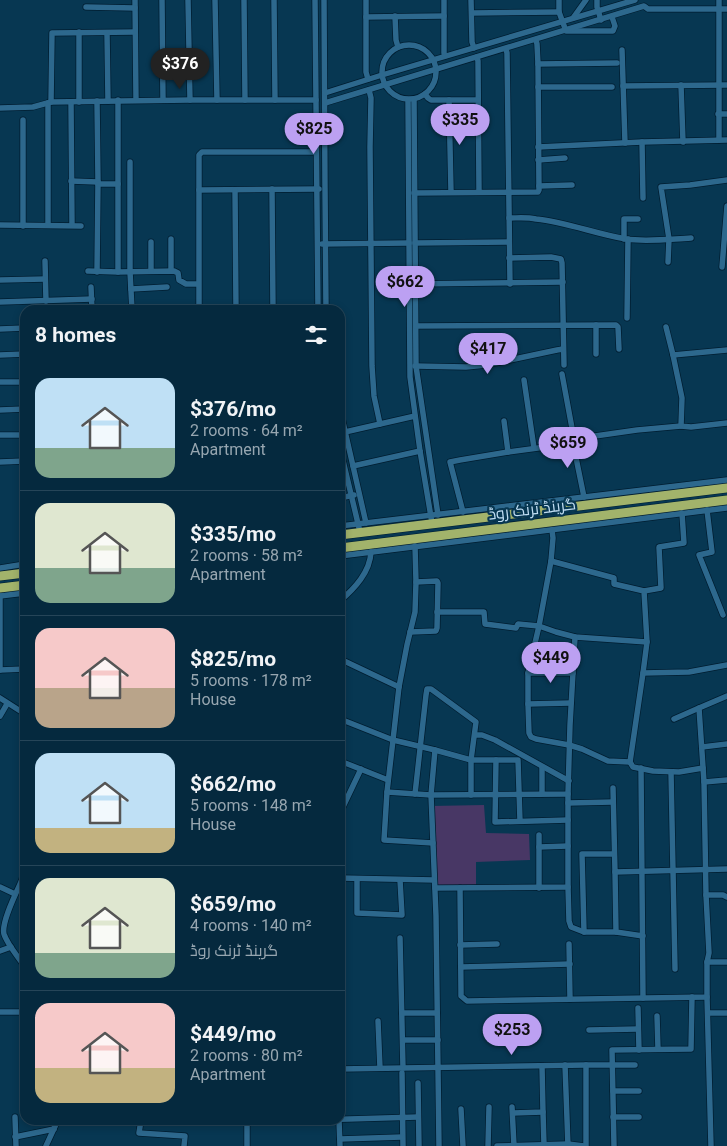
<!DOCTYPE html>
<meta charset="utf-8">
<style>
:root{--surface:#05293e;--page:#0e3145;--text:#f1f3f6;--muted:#97a6b0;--line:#264558;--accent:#bca0f2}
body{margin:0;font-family:Roboto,Cairo,sans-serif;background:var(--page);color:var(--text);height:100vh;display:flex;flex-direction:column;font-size:19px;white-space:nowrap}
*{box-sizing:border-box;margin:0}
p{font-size:16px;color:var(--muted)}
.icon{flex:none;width:28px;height:28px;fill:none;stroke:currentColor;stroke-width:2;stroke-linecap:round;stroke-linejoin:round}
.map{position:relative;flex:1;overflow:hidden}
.details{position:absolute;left:20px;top:305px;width:325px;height:820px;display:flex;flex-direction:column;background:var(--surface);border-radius:15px;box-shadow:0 2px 8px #0003,0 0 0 1px var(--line)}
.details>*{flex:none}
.price{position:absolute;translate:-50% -42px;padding:0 11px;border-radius:18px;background:var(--accent);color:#111;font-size:16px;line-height:32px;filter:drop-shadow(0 1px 2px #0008)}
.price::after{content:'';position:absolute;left:50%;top:30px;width:15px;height:11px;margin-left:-8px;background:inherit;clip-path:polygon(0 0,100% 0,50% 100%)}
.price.on{background:#222;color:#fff}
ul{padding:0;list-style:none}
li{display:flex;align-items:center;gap:15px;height:125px;padding:0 15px}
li+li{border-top:1px solid var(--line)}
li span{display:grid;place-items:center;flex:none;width:140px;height:100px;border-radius:15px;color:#555}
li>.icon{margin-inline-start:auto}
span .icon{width:60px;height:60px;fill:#fffc;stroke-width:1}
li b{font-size:21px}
h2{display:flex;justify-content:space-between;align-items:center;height:60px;padding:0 15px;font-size:21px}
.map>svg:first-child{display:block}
.green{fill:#483765}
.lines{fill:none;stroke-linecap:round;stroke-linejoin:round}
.minor-casing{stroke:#001d30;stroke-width:7}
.highway-casing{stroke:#001d30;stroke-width:10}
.minor{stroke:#2d688d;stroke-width:5.5}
.highway{stroke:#a2b36b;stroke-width:9}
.labels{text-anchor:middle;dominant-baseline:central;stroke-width:4.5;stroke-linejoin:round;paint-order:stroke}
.street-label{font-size:16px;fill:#bfdcf1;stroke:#073752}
</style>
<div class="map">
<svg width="727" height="1146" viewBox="0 0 727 1146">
<rect width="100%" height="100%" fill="#073752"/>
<path class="green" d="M 484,805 L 486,833 L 529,834 L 530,860 L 476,862 L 476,888 L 435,888 L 431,806 Z"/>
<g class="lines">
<defs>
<g id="minor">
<path d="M 135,0 L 136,100"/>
<path d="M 162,0 L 163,100"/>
<path d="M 188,0 L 190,100"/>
<path d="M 215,0 L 217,100"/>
<path d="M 244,0 L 245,100"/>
<path d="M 274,0 L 275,100"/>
<path d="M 315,0 L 318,310"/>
<path d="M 324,0 L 325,188 L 326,310"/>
<path d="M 366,0 L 366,72 L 368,79"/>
<path d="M 444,0 L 444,53 L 445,56"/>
<path d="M 471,0 L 472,42 L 474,48"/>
<path d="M 559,0 L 559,12 L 566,31 L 613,31 L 615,26 L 612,17"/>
<path d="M 597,0 L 597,7 L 601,20"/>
<path d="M 719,0 L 719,140"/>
<path d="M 86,7 L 135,8"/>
<path d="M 472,13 L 559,12"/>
<path d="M 395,16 L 396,40 L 398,47"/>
<path d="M 366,17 L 444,16"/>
<path d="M 573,18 L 586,0"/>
<path d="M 79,32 L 79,102"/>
<path d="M 107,33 L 108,101"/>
<circle cx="409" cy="72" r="27"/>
<path d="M 506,49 L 507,53 L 510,284"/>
<path d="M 622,50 L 625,143"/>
<path d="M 477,57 L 478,61 L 479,192"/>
<path d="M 538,64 L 617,63"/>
<path d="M 681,85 L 683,142"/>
<path d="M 623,86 L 727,85"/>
<path d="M 538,87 L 612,87"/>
<path d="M 369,90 L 371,98 L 370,147 L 372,366 L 374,396 L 380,424"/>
<path d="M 325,93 L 382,75 L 635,0"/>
<path d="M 425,94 L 428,98 L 431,100 L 478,100"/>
<path d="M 414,99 L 416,366 L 438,515"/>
<path d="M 408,100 L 410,377 L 420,451 L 432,523"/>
<path d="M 449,100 L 451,192"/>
<path d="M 97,101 L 98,182 L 97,272"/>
<path d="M 51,102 L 52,33 L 135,32"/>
<path d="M 71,102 L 72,225"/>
<path d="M 325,103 L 644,6 L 648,9 L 727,9"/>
<path d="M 0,108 L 33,107 L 51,102 L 190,100 L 316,100"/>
<path d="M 718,114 L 727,114"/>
<path d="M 23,120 L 23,226"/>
<path d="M 642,142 L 643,198"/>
<path d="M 538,147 L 642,142 L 727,140"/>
<path d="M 538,160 L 565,158"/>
<path d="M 130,162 L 130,272 L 132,310"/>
<path d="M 71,181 L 98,182"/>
<path d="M 98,184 L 118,184"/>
<path d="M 539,186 L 572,185"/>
<path d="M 272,189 L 273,310"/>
<path d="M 199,190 L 319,189"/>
<path d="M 235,190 L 236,310"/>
<path d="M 414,193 L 538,192 L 539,190 L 538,64 L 537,44 L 536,40"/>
<path d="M 509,218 C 518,218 527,217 536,219 C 566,222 596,234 626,239 C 647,242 670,239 691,238"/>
<path d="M 0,225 L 81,226"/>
<path d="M 48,225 L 48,103"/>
<path d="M 171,239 L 171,271"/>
<path d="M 624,239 L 624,219 L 638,219"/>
<path d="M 415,243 L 509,242"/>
<path d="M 322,244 L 409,243"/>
<path d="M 509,258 L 551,257 L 561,259 L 562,263 L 564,365"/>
<path d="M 45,261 L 46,301"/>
<path d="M 668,262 L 669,239 L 661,187 L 690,185 L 727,180"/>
<path d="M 722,267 L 727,206"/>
<path d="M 88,271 L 118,272 L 174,271 L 178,273 L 179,280 L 186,284 L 198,284"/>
<path d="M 151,271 L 151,242"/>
<path d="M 118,272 L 118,100"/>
<path d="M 0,280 L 45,279"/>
<path d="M 412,284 L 563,282"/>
<path d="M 91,287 L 92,310"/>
<path d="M 131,289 L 167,287"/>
<path d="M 0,302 L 92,299"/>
<path d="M 199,310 L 199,155 L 202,152 L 316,152"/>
<path d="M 627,318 L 628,239"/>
<path d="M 596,325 L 596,354"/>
<path d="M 416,326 L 616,325 L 618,327 L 619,349"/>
<path d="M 666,327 L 673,355"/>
<path d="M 0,329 L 25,328"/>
<path d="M 727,350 L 673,355 L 682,398 L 681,426 L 691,427 L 727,423"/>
<path d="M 0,355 L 25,354"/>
<path d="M 415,366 L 466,367 L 486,365 L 557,350 L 563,349"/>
<path d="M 562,374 L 574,439 L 574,448 L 584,497"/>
<path d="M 524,380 L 534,448"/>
<path d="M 0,382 L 25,382"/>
<path d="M 340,409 L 366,523"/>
<path d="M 0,410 L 25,409"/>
<path d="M 504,421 L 508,452"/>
<path d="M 345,432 L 415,416"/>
<path d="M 0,435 L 25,435"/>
<path d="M 340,448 L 360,532"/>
<path d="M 0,462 L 25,461"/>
<path d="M 353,466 L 420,451"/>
<path d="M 340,498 L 354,495"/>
<path d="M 707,510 L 712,552 L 699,555 L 723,615"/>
<path d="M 463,512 L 450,462 L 460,460 L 508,452 L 568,444 L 574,439 L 637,430 L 681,426"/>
<path d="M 340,526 L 727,480"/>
<path d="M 552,530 L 553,538 L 551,561 L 614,578 L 614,584 L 644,591 L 647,642 L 643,673 L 689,672 L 727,665"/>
<path d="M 415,546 L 416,582 L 415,612 L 407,645 L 399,687 L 393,740 L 435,750 L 431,795 L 436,916 L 439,1146"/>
<path d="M 340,556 L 727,508"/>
<path d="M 551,561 L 539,626 L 556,632 L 575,637 L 647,642"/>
<path d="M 0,568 L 25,564"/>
<path d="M 644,591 L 661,588 L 659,547 L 684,543 L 682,513"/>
<path d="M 0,596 L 25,593"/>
<path d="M 340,601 C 355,588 370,572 371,552"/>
<path d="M 437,612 L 484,612 L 485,624 L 516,628 L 518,624 L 539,626 L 528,673 L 528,704 L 529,733 L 531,737 L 536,739 L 569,745 L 582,749 L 608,761 L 630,762 L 643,673"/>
<path d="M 410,632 L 436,631 L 437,628 L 438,583 L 437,581 L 416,582"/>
<path d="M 340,659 L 399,687"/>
<path d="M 0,670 L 0,596"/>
<path d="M 0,670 L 25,669"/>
<path d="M 528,673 L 573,673"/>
<path d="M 727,696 L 699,708 L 704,782 L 727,780"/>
<path d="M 0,698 L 25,714"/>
<path d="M 528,704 L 571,703"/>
<path d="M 0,716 L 7,704"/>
<path d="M 340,719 L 393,740 L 387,792 L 384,840 L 433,843"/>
<path d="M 674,719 L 699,708"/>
<path d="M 475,735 L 482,735 L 495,740 L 569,781"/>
<path d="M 702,747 L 727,744"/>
<path d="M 435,750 L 471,760 L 518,760 L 520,821"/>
<path d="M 496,760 L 495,822 L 568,820"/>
<path d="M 340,761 L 388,780"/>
<path d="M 630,762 L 633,767 L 653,771 L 679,772 L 703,768"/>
<path d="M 542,767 L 542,794"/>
<path d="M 641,768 L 643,998"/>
<path d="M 671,772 L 675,969"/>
<path d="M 613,788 L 615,872 L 727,869"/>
<path d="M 387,792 L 431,795 L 568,794 L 570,725 L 575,637"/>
<path d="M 415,794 L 426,695 L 427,689 L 431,689 L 476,722 L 471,760 L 471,795"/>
<path d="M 568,803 L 613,802"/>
<path d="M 340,816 L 341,811 L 361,769"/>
<path d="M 539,847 L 568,846"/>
<path d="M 25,867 C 24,872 23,877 21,882 C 16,893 1,923 4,934 C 7,944 19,958 25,967"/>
<path d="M 615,872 L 616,932 L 643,936"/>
<path d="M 340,878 L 434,880"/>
<path d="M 357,879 L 357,913 L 402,915 L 400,880"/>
<path d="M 0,887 L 15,894"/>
<path d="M 568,887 L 569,921 L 571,927 L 584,932 L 616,932"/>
<path d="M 435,888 L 568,887 L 568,794"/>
<path d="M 460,888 L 461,992 L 461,996 L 467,1001 L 707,997 L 707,962 L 709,953 L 706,895 L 704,782"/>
<path d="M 539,888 L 539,835"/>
<path d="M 706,895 L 723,895 L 727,897"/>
<path d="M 584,932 L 582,854 L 614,854"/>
<path d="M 400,938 L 403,1068"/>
<path d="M 569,944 L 570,999"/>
<path d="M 460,945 L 497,944"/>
<path d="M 0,951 L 11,947"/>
<path d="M 707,962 L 727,962"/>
<path d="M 461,967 L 570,964"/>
<path d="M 707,997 L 711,1146"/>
<path d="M 638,1008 L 639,1050"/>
<path d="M 0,1012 L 25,1012"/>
<path d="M 402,1013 L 437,1013"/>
<path d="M 708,1013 L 727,1013"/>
<path d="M 657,1016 L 658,1049"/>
<path d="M 378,1021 L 380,1068"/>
<path d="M 589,1030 L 638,1029"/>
<path d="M 403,1040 L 438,1040"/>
<path d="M 565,1065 L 568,1146"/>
<path d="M 340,1069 L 586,1065"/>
<path d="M 402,1073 L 403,1146"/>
<path d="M 418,1083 L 419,1146"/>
<path d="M 613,1091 L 639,1091"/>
<path d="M 512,1107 L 514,1146"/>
<path d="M 461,1109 L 463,1146"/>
<path d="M 543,1112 L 544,1145"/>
<path d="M 513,1113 L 543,1112 L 542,1066"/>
<path d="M 15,1117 L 16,1146"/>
<path d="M 613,1117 L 639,1117"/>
<path d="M 141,1120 L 139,1133 L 185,1136 L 184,1146"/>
<path d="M 247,1120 L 247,1146"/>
<path d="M 339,1120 L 340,1146"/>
<path d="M 246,1122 L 418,1117"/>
<path d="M 15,1137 L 54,1129"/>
<path d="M 340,1139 L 402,1137"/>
<path d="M 46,1146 L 57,1122 L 59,1120"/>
<path d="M 488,1146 L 489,1107"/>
<path d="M 497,1146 L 568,1144 L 584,1146"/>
<path d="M 586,1146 L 586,1065 L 635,1065"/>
<path d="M 614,1146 L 612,1050 L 691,1049 L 692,997"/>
</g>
<g id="highway">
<path d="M 340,535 L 727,488"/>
<path d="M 340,548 L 727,500"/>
<path d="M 0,576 L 25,573"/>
<path d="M 0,588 L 25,585"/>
</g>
</defs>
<use href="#minor" class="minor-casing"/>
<use href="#highway" class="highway-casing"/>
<use href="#minor" class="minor"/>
<use href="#highway" class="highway"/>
</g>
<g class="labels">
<g class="street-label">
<text transform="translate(532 509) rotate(-7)">گرینڈ ٹرنک روڈ</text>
</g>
</g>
</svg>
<b class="price on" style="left:180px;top:90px">$376</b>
<b class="price" style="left:460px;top:146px">$335</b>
<b class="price" style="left:314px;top:155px">$825</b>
<b class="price" style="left:405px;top:308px">$662</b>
<b class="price" style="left:488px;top:375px">$417</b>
<b class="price" style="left:568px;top:469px">$659</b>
<b class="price" style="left:551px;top:684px">$449</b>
<b class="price" style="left:512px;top:1056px">$253</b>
<section class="details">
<h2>8 homes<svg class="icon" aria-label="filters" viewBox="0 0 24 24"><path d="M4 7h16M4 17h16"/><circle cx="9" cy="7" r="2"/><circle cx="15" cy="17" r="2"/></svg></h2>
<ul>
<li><span style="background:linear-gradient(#bfe0f5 70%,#7fa58c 0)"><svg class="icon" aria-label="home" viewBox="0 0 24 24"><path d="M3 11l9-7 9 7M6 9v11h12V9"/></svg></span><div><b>$376/mo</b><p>2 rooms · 64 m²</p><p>Apartment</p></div></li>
<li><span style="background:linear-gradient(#dfe7d0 65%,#7fa58c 0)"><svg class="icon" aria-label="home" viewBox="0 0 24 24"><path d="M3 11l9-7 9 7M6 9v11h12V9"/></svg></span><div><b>$335/mo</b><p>2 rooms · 58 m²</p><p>Apartment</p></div></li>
<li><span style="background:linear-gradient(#f6c9c9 60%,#b9a48a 0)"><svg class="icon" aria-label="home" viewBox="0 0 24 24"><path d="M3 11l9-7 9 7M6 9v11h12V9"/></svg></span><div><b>$825/mo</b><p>5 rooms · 178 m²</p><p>House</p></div></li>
<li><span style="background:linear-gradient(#bfe0f5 75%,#c2b280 0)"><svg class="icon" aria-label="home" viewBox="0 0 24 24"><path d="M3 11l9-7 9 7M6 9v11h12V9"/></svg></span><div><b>$662/mo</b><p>5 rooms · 148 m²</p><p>House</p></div></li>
<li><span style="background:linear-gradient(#dfe7d0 75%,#7fa58c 0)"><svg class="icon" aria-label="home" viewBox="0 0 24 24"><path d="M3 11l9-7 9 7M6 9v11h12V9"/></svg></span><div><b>$659/mo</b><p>4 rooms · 140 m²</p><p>گرینڈ ٹرنک روڈ</p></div></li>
<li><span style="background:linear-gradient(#f6c9c9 65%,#c2b280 0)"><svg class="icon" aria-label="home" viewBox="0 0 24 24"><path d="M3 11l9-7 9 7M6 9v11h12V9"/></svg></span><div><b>$449/mo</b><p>2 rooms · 80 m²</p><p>Apartment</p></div></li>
</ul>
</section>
</div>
